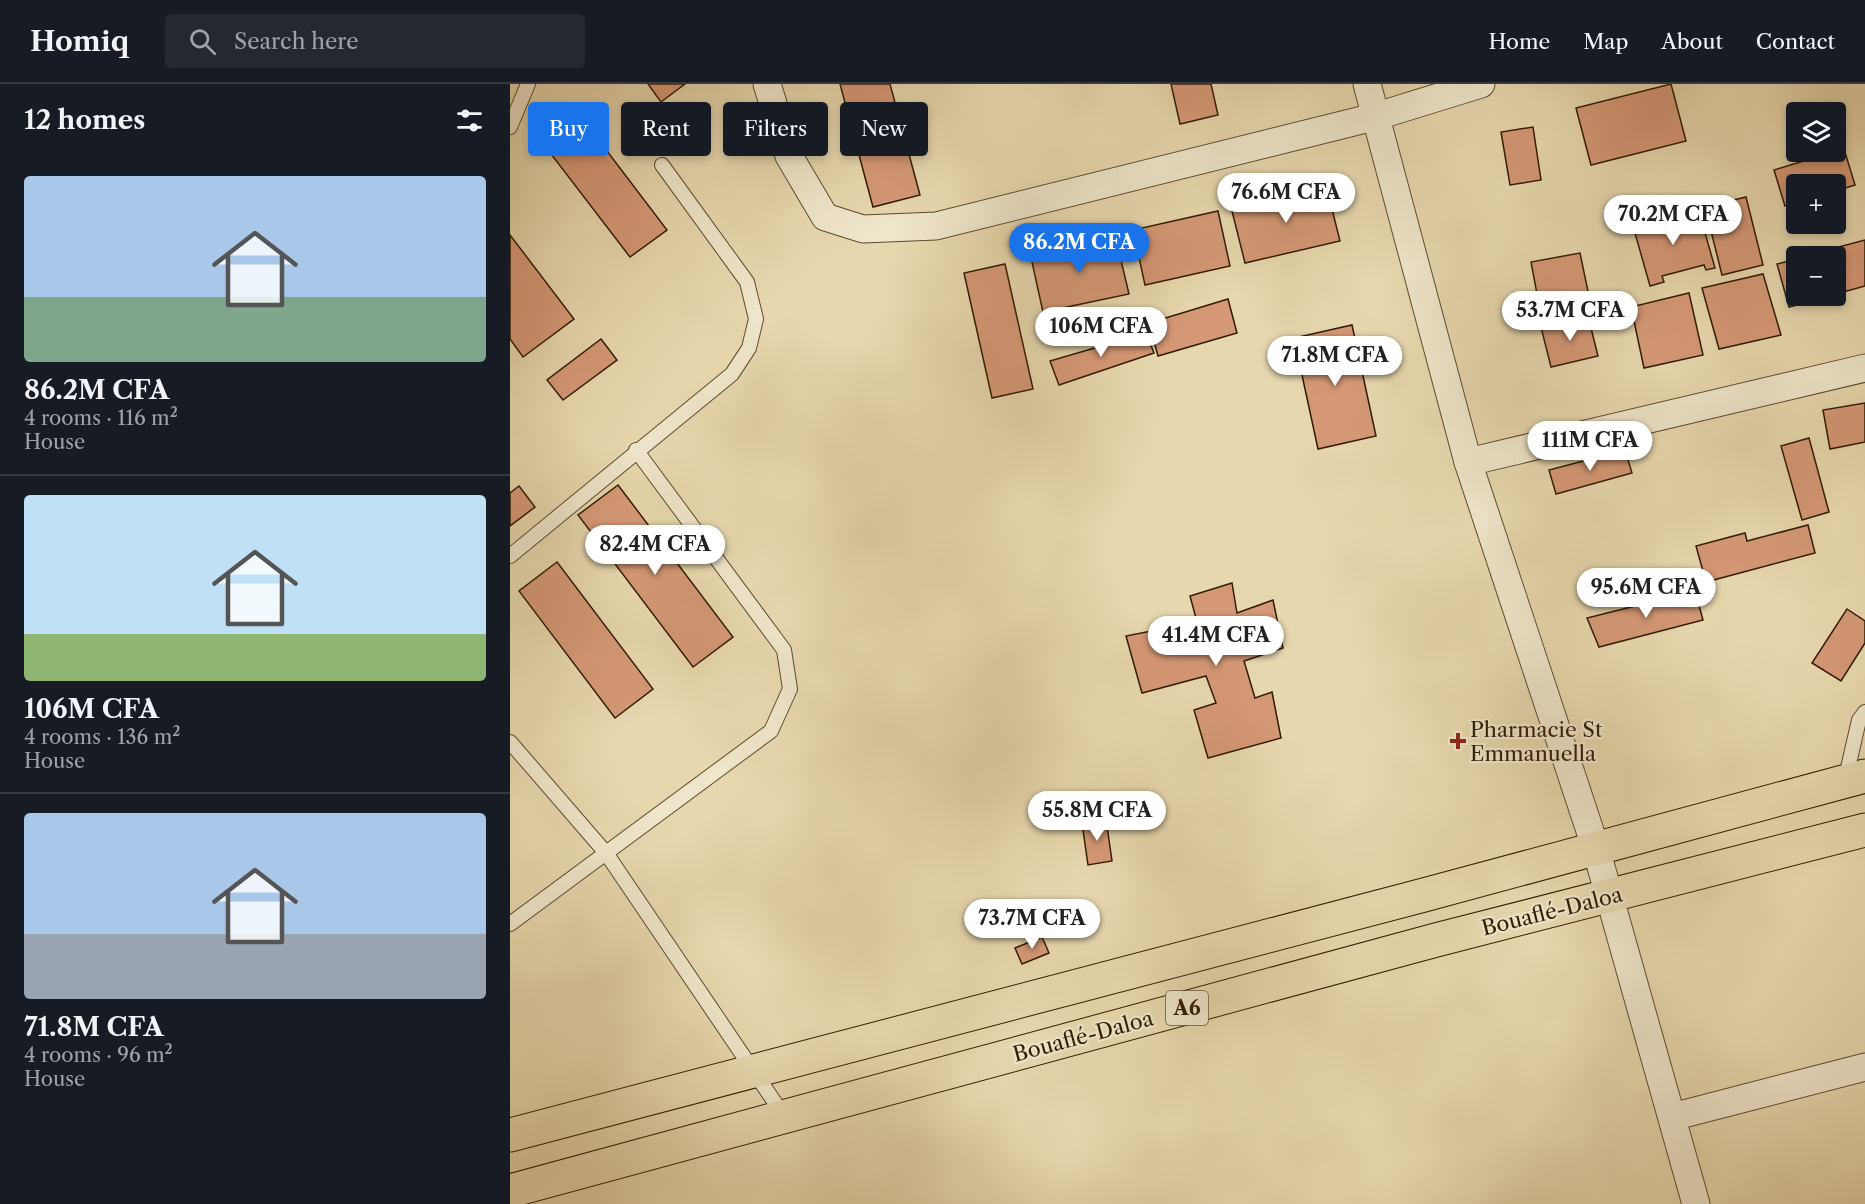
<!DOCTYPE html>
<meta charset="utf-8">
<style>
:root{--surface:#171b24;--page:#242831;--text:#f1f3f6;--muted:#9ea1a6;--line:#363941;--accent:#1a73e8}
body{margin:0;font-family:"Libre Caslon Text",serif;background:var(--page);color:var(--text);height:100vh;display:flex;flex-direction:column;font-size:22px;white-space:nowrap}
*{box-sizing:border-box;margin:0}
p{font-size:20px;color:var(--muted)}
.icon{flex:none;width:33px;height:33px;fill:none;stroke:currentColor;stroke-width:2;stroke-linecap:round;stroke-linejoin:round}
.map{position:relative;flex:1;overflow:hidden}
.sheet{display:flex;flex-direction:column;background:var(--surface);width:510px}
.sheet>*{flex:none}
.guide{position:absolute;left:18px;top:18px;width:570px;height:54px;display:flex;gap:12px}
.fabs{position:absolute;left:1276px;top:18px;display:grid;gap:12px}
.fabs a{display:grid;place-items:center;width:60px;height:60px;border-radius:6px;background:var(--surface);box-shadow:0 3px 9px #0003;font-size:30px}
.price{position:absolute;translate:-50% -51px;padding:0 14px;border-radius:21px;background:#fff;color:#222;font-size:20px;line-height:39px;filter:drop-shadow(0 2px 3px #0008)}
.price::after{content:'';position:absolute;left:50%;top:36px;width:18px;height:14px;margin-left:-9px;background:inherit;clip-path:polygon(0 0,100% 0,50% 100%)}
.price.selected{background:var(--accent);color:#fff}
ul{padding:0;list-style:none}
li{display:grid;align-content:center;gap:12px;height:318px;padding:0 24px}
li+li{border-top:2px solid var(--line)}
li span{display:grid;place-items:center;height:186px;border-radius:6px;color:#555}
li>.icon{margin-inline-start:auto}
span .icon{width:108px;height:108px;fill:#fffc;stroke-width:1}
li b{font-size:26px}
h2{display:flex;justify-content:space-between;align-items:center;height:72px;padding:0 24px;font-size:26px}
.chip{padding:0 21px;border-radius:6px;background:var(--surface);box-shadow:0 3px 9px #0003;font-size:21px;line-height:54px}
.chip.selected{background:var(--accent);color:#fff}
header{display:flex;align-items:center;gap:36px;box-sizing:border-box;height:84px;padding:0 30px;background:var(--surface);border-bottom:2px solid var(--line)}
header strong{font-size:28px}
nav{display:flex;gap:33px;margin-inline-start:auto;font-size:21px}
.search{width:420px;height:54px;background:var(--page);display:flex;align-items:center;gap:15px;box-sizing:border-box;padding:0 21px;border-radius:6px;color:var(--muted);font-size:22px}
main{display:flex;flex:1;min-height:0}
.map>svg:first-child{display:block}
.building{fill:#d59876;stroke:#311c00;stroke-width:1.5}
.lines{fill:none;stroke-linecap:round;stroke-linejoin:round}
.service-casing{stroke:#5e4b2c;stroke-width:16}
.minor-casing{stroke:#5e4b2c;stroke-width:29}
.trunk-casing{stroke:#311c00;stroke-width:35}
.service{stroke:#efe5ca;stroke-width:14}
.minor{stroke:#efe5ca;stroke-width:27}
.trunk{stroke:#e7d7ae;stroke-width:33}
.poi-dot{fill:#8f2418;stroke:#efe5ca;stroke-width:2}
.labels{text-anchor:middle;dominant-baseline:central;stroke-width:4.5;stroke-linejoin:round;paint-order:stroke}
.shield{fill:#efe5ca;stroke:#6a583d;stroke-width:1.5}
.shield-label{font-size:20px;font-weight:bold;fill:#311c00}
.poi-label{font-size:21px;fill:#311c00;stroke:#efe5ca;text-anchor:start}
.street-label{font-size:21px;fill:#311c00;stroke:#efe5ca}
</style>
<header>
<strong>Homiq</strong>
<div class="search"><svg class="icon" aria-label="search" viewBox="0 0 24 24"><circle cx="10" cy="10" r="6"/><path d="M15 15l6 6"/></svg>Search here</div>
<nav><a>Home</a><a>Map</a><a>About</a><a>Contact</a></nav>
</header>
<main>
<section class="sheet">
<h2>12 homes<svg class="icon" aria-label="filters" viewBox="0 0 24 24"><path d="M4 7h16M4 17h16"/><circle cx="9" cy="7" r="2"/><circle cx="15" cy="17" r="2"/></svg></h2>
<ul>
<li><span style="background:linear-gradient(#a9c7e8 65%,#7fa58c 0)"><svg class="icon" aria-label="home" viewBox="0 0 24 24"><path d="M3 11l9-7 9 7M6 9v11h12V9"/></svg></span><div><b>86.2M CFA</b><p>4 rooms · 116 m²</p><p>House</p></div></li>
<li><span style="background:linear-gradient(#bfe0f5 75%,#8fb573 0)"><svg class="icon" aria-label="home" viewBox="0 0 24 24"><path d="M3 11l9-7 9 7M6 9v11h12V9"/></svg></span><div><b>106M CFA</b><p>4 rooms · 136 m²</p><p>House</p></div></li>
<li><span style="background:linear-gradient(#a9c7e8 65%,#9aa5b1 0)"><svg class="icon" aria-label="home" viewBox="0 0 24 24"><path d="M3 11l9-7 9 7M6 9v11h12V9"/></svg></span><div><b>71.8M CFA</b><p>4 rooms · 96 m²</p><p>House</p></div></li>
</ul>
</section>
<div class="map">
<svg width="1355" height="1120" viewBox="0 0 1355 1120">
<rect width="100%" height="100%" fill="#e7d7ae"/>
<filter id="stains"><feTurbulence type="fractalNoise" baseFrequency=".00333" numOctaves="4"/><feColorMatrix values="0 0 0 0 .2 0 0 0 0 .09 0 0 0 0 .02 0 0 0 .5 -.17"/></filter>
<radialGradient id="worn" r=".72"><stop offset=".6" stop-color="#630" stop-opacity="0"/><stop offset="1" stop-color="#630" stop-opacity=".3"/></radialGradient>
<g class="building">
<path d="M 138,0 L 175,0 L 151,18 Z"/>
<path d="M 330,0 L 380,0 L 410,111 L 363,123 Z"/>
<path d="M 661,0 L 701,0 L 708,31 L 670,40 Z"/>
<path d="M 1161,0 L 1176,57 L 1081,81 L 1066,24 Z"/>
<path d="M 78,42 L 157,146 L 120,173 L 41,70 Z"/>
<path d="M 1023,43 L 1031,96 L 1000,101 L 991,48 Z"/>
<path d="M 1334,65 L 1345,101 L 1326,107 L 1326,100 L 1287,100 L 1287,118 L 1275,122 L 1264,86 Z"/>
<path d="M 816,101 L 830,157 L 735,179 L 721,123 Z"/>
<path d="M 1236,113 L 1253,181 L 1212,191 L 1195,123 Z"/>
<path d="M 1188,124 L 1205,184 L 1196,186 L 1194,181 L 1152,192 L 1154,198 L 1140,202 L 1123,142 L 1145,135 L 1146,142 L 1173,135 L 1172,128 Z"/>
<path d="M 708,127 L 720,182 L 635,201 L 623,146 Z"/>
<path d="M 0,151 L 64,235 L 13,273 L 0,255 Z"/>
<path d="M 605,151 L 619,210 L 533,228 L 520,169 Z"/>
<path d="M 1355,156 L 1355,202 L 1326,210 L 1326,172 L 1295,172 Z"/>
<path d="M 1070,169 L 1080,217 L 1030,226 L 1021,178 Z"/>
<path d="M 1287,175 L 1287,212 L 1322,212 L 1279,223 L 1267,180 Z"/>
<path d="M 495,180 L 523,305 L 482,314 L 454,189 Z"/>
<path d="M 1253,190 L 1271,251 L 1209,265 L 1192,204 Z"/>
<path d="M 1179,209 L 1193,271 L 1134,284 L 1121,223 Z"/>
<path d="M 718,215 L 727,249 L 648,272 L 639,239 Z"/>
<path d="M 1078,232 L 1088,272 L 1041,283 L 1031,243 Z"/>
<path d="M 842,241 L 866,352 L 808,365 L 784,254 Z"/>
<path d="M 636,249 L 644,269 L 549,301 L 540,277 Z"/>
<path d="M 91,255 L 107,276 L 53,316 L 37,296 Z"/>
<path d="M 1355,319 L 1355,358 L 1320,365 L 1313,326 Z"/>
<path d="M 1299,354 L 1319,428 L 1292,436 L 1271,362 Z"/>
<path d="M 1115,366 L 1122,389 L 1046,410 L 1039,386 Z"/>
<path d="M 108,401 L 223,553 L 183,583 L 68,431 Z"/>
<path d="M 9,402 L 25,423 L 0,442 L 0,409 Z"/>
<path d="M 1298,441 L 1305,469 L 1196,498 L 1186,462 L 1235,449 L 1237,457 Z"/>
<path d="M 47,478 L 143,605 L 105,634 L 9,507 Z"/>
<path d="M 722,499 L 727,529 L 763,516 L 773,564 L 734,577 L 745,614 L 762,608 L 771,654 L 698,674 L 684,626 L 706,619 L 696,592 L 632,609 L 616,552 L 687,538 L 680,512 Z"/>
<path d="M 1185,507 L 1193,536 L 1089,563 L 1077,534 Z"/>
<path d="M 1337,525 L 1355,537 L 1355,559 L 1331,597 L 1302,579 Z"/>
<path d="M 596,735 L 602,777 L 578,781 L 572,739 Z"/>
<path d="M 532,853 L 539,869 L 512,880 L 505,864 Z"/>
</g>
<g class="lines">
<defs>
<g id="service">
<path d="M 0,43 L 18,0"/>
<path d="M 0,472 L 222,290 L 239,264 L 246,235 L 237,198 L 152,81"/>
<path d="M 0,658 L 96,769 L 274,1032"/>
<path d="M 1335,697 L 1349,636 L 1355,628"/>
<path d="M 0,840 L 261,647 L 280,605 L 274,566 L 126,366"/>
</g>
<g id="minor">
<path d="M 257,0 L 279,72 L 315,133 L 353,145 L 426,142 L 864,33 L 971,0"/>
<path d="M 857,0 L 958,378 L 1086,765 L 1186,1120"/>
<path d="M 958,378 L 1355,284"/>
<path d="M 1162,1033 L 1355,983"/>
</g>
<g id="trunk">
<path d="M 0,1051 L 914,811 L 1355,692"/>
<path d="M 0,1107 L 926,856 L 1355,746"/>
</g>
</defs>
<use href="#service" class="service-casing"/>
<use href="#minor" class="minor-casing"/>
<use href="#trunk" class="trunk-casing"/>
<use href="#service" class="service"/>
<use href="#minor" class="minor"/>
<use href="#trunk" class="trunk"/>
</g>
<path class="poi-dot" d="M945 648h6v6h6v6h-6v6h-6v-6h-6v-6h6z"/>
<g class="labels">
<rect class="shield" x="656" y="907" width="42" height="34" rx="4.5"/>
<g class="shield-label">
<text x="677" y="924">A6</text>
</g>
<g class="poi-label">
<text x="960" y="645">Pharmacie St<tspan x="960" dy="24">Emmanuella</tspan></text>
</g>
<g class="street-label">
<text transform="translate(1042 827) rotate(-14)">Bouaflé-Daloa</text>
<text transform="translate(573 952) rotate(-15)">Bouaflé-Daloa</text>
</g>
</g>
<rect width="100%" height="100%" filter="url(#stains)"/>
<rect width="100%" height="100%" fill="url(#worn)"/>
</svg>
<div class="fabs">
<a><svg class="icon" aria-label="layers" viewBox="0 0 24 24"><path d="M12 4l9 5-9 5-9-5zM3 14l9 5 9-5"/></svg></a>
<a>+</a>
<a>−</a>
</div>
<b class="price" style="left:776px;top:140px">76.6M CFA</b>
<b class="price" style="left:1163px;top:162px">70.2M CFA</b>
<b class="price selected" style="left:569px;top:190px">86.2M CFA</b>
<b class="price" style="left:1060px;top:258px">53.7M CFA</b>
<b class="price" style="left:591px;top:274px">106M CFA</b>
<b class="price" style="left:825px;top:303px">71.8M CFA</b>
<b class="price" style="left:1080px;top:388px">111M CFA</b>
<b class="price" style="left:145px;top:492px">82.4M CFA</b>
<b class="price" style="left:1136px;top:535px">95.6M CFA</b>
<b class="price" style="left:706px;top:583px">41.4M CFA</b>
<b class="price" style="left:587px;top:758px">55.8M CFA</b>
<b class="price" style="left:522px;top:866px">73.7M CFA</b>
<div class="guide">
<a class="chip selected">Buy</a>
<a class="chip">Rent</a>
<a class="chip">Filters</a>
<a class="chip">New</a>
</div>
</div>
</main>
